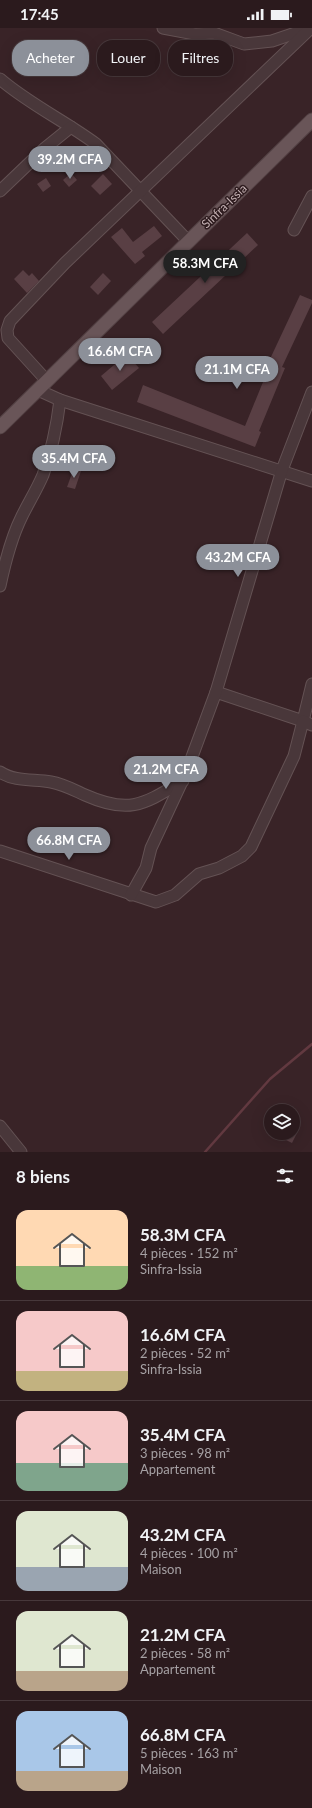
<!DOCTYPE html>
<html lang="fr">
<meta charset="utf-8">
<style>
:root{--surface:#2b1a1d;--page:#332326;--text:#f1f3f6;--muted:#a6a1a4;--line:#47383b;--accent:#8c9099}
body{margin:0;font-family:Lato,sans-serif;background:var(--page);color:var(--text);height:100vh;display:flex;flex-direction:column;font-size:15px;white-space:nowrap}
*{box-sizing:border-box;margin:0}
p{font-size:13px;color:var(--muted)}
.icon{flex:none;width:22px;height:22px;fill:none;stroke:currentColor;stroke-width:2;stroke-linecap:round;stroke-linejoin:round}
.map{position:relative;height:1124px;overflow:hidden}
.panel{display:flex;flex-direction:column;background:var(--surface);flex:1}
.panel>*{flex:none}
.top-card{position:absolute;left:12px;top:12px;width:288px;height:36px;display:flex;gap:8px}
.tools{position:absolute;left:264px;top:1076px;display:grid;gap:8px}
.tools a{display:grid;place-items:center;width:36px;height:36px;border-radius:50%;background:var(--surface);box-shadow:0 4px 16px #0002,0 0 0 1px var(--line);font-size:20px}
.price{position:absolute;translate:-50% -34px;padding:0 9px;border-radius:14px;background:var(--accent);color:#fff;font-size:13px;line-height:26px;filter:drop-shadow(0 1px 2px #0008)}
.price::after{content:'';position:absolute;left:50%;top:24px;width:12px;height:9px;margin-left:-6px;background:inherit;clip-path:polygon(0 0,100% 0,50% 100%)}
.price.active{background:#222;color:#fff}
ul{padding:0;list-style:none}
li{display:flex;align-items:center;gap:12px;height:100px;padding:0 16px}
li+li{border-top:1px solid var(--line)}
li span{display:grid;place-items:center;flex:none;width:112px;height:80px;border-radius:12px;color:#555}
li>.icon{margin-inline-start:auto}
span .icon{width:48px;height:48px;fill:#fffc;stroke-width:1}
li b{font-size:17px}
h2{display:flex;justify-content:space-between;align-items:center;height:48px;padding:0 16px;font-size:17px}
.tag{padding:0 14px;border-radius:16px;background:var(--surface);box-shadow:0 4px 16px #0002,0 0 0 1px var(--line);font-size:14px;line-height:36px}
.tag.active{background:var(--accent);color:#fff}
.status{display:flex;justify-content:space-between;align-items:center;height:28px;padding:0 20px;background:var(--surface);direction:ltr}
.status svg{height:11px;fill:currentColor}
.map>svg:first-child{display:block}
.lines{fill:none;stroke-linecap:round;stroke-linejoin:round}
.stream{stroke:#623940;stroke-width:2.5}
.building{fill:#593f44}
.minor-casing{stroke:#645254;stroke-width:13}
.major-casing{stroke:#524043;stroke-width:15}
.minor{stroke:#49373a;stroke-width:11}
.major{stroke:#695558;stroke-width:13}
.labels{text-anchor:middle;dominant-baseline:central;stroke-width:3;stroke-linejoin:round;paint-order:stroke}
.street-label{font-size:12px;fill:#c5b2b4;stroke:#2e1c1f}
</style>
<div class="status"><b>17:45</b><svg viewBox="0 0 49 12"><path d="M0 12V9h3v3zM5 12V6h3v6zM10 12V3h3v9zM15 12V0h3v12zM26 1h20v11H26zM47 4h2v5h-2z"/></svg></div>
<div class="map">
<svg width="312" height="1124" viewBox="0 0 312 1124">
<rect width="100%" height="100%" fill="#392327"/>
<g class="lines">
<path class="stream" d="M 205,1124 L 270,1051 L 312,1016"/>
</g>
<g class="building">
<path d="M 71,145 L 77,152 L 69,159 L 63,152 Z"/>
<path d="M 103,146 L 112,156 L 100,167 L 91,158 Z"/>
<path d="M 46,150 L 51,158 L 43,164 L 37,156 Z"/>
<path d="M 154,198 L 162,208 L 142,224 L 145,228 L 135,236 L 111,209 L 122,200 L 133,214 Z"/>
<path d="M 247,205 L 258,217 L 163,306 L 152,294 Z"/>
<path d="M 23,242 L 29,248 L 32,245 L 39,253 L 27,265 L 14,251 Z"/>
<path d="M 103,245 L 111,253 L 98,267 L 90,259 Z"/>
<path d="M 300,267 L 312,272 L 312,275 L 282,339 L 285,340 L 259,403 L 261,404 L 255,419 L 137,374 L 143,357 L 245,398 L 272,332 L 270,331 Z"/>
<path d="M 127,326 L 139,340 L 112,362 L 101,348 Z"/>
<path d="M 74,440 L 81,443 L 75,461 L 67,459 Z"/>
<path d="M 272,1105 L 297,1105 L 292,1115 Z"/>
</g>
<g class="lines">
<defs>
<g id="minor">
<path d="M 163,0 L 195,6 L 214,5 L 244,16 L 272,13 L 307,1"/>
<path d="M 0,51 C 29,76 65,93 96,116 L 188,213"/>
<path d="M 0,163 L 45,120 L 71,99"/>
<path d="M 294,202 L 312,168"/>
<path d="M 47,353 L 8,310 L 7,302 L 10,293 L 65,235 L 311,0"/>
<path d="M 38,362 L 60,372 L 312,453"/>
<path d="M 0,558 C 5,534 11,510 22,488 C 29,474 37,461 43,447 C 52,422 57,397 60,372"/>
<path d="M 216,664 L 303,693 L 312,656"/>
<path d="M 0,744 C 15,754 34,751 51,754 C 63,756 74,762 85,767 C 130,787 144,776 183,753"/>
<path d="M 0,823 L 156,874 L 175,867 L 199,846 L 219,840 L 242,828 L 251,819 L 294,728 L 303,693 L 312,697"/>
<path d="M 131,867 L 146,840 L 151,820 L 186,745 L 216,664 L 282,442 L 312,364"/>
<path d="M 0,1098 L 21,1124"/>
</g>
<path id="major" d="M 0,399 L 312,92"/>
</defs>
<use href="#minor" class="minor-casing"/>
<use href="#major" class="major-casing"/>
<use href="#minor" class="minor"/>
<use href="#major" class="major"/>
</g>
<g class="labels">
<g class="street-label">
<text transform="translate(224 178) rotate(-44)">Sinfra-Issia</text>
</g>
</g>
</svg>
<div class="tools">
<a><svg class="icon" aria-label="layers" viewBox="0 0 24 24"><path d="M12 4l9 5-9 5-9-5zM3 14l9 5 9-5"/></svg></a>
</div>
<b class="price" style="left:70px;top:152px">39.2M CFA</b>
<b class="price active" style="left:205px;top:256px">58.3M CFA</b>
<b class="price" style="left:120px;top:344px">16.6M CFA</b>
<b class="price" style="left:237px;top:362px">21.1M CFA</b>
<b class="price" style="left:74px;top:451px">35.4M CFA</b>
<b class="price" style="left:238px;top:550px">43.2M CFA</b>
<b class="price" style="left:166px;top:762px">21.2M CFA</b>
<b class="price" style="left:69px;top:833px">66.8M CFA</b>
<div class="top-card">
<a class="tag active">Acheter</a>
<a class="tag">Louer</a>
<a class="tag">Filtres</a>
</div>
</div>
<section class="panel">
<h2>8 biens<svg class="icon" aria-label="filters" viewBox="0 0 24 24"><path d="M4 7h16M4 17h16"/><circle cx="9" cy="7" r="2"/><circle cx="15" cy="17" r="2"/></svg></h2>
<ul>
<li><span style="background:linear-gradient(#ffd9b3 70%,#8fb573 0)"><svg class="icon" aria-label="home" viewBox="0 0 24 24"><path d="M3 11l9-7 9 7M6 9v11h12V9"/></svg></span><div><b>58.3M CFA</b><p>4 pièces · 152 m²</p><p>Sinfra-Issia</p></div></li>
<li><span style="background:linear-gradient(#f6c9c9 75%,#c2b280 0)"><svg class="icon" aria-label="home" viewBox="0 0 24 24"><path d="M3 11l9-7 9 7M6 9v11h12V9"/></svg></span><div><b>16.6M CFA</b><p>2 pièces · 52 m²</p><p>Sinfra-Issia</p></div></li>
<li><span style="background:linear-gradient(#f6c9c9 65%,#7fa58c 0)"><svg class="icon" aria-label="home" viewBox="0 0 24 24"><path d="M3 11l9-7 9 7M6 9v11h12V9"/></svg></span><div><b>35.4M CFA</b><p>3 pièces · 98 m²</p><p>Appartement</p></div></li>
<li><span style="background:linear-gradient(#dfe7d0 70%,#9aa5b1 0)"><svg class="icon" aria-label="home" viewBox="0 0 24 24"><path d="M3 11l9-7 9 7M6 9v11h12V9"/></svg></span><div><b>43.2M CFA</b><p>4 pièces · 100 m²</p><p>Maison</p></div></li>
<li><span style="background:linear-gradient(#dfe7d0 75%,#b9a48a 0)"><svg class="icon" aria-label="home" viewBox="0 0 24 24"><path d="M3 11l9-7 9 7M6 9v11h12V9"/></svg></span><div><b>21.2M CFA</b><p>2 pièces · 58 m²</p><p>Appartement</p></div></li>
<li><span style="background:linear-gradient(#a9c7e8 75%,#b9a48a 0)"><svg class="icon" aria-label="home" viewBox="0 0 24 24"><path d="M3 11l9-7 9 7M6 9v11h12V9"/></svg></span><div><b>66.8M CFA</b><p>5 pièces · 163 m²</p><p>Maison</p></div></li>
</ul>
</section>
